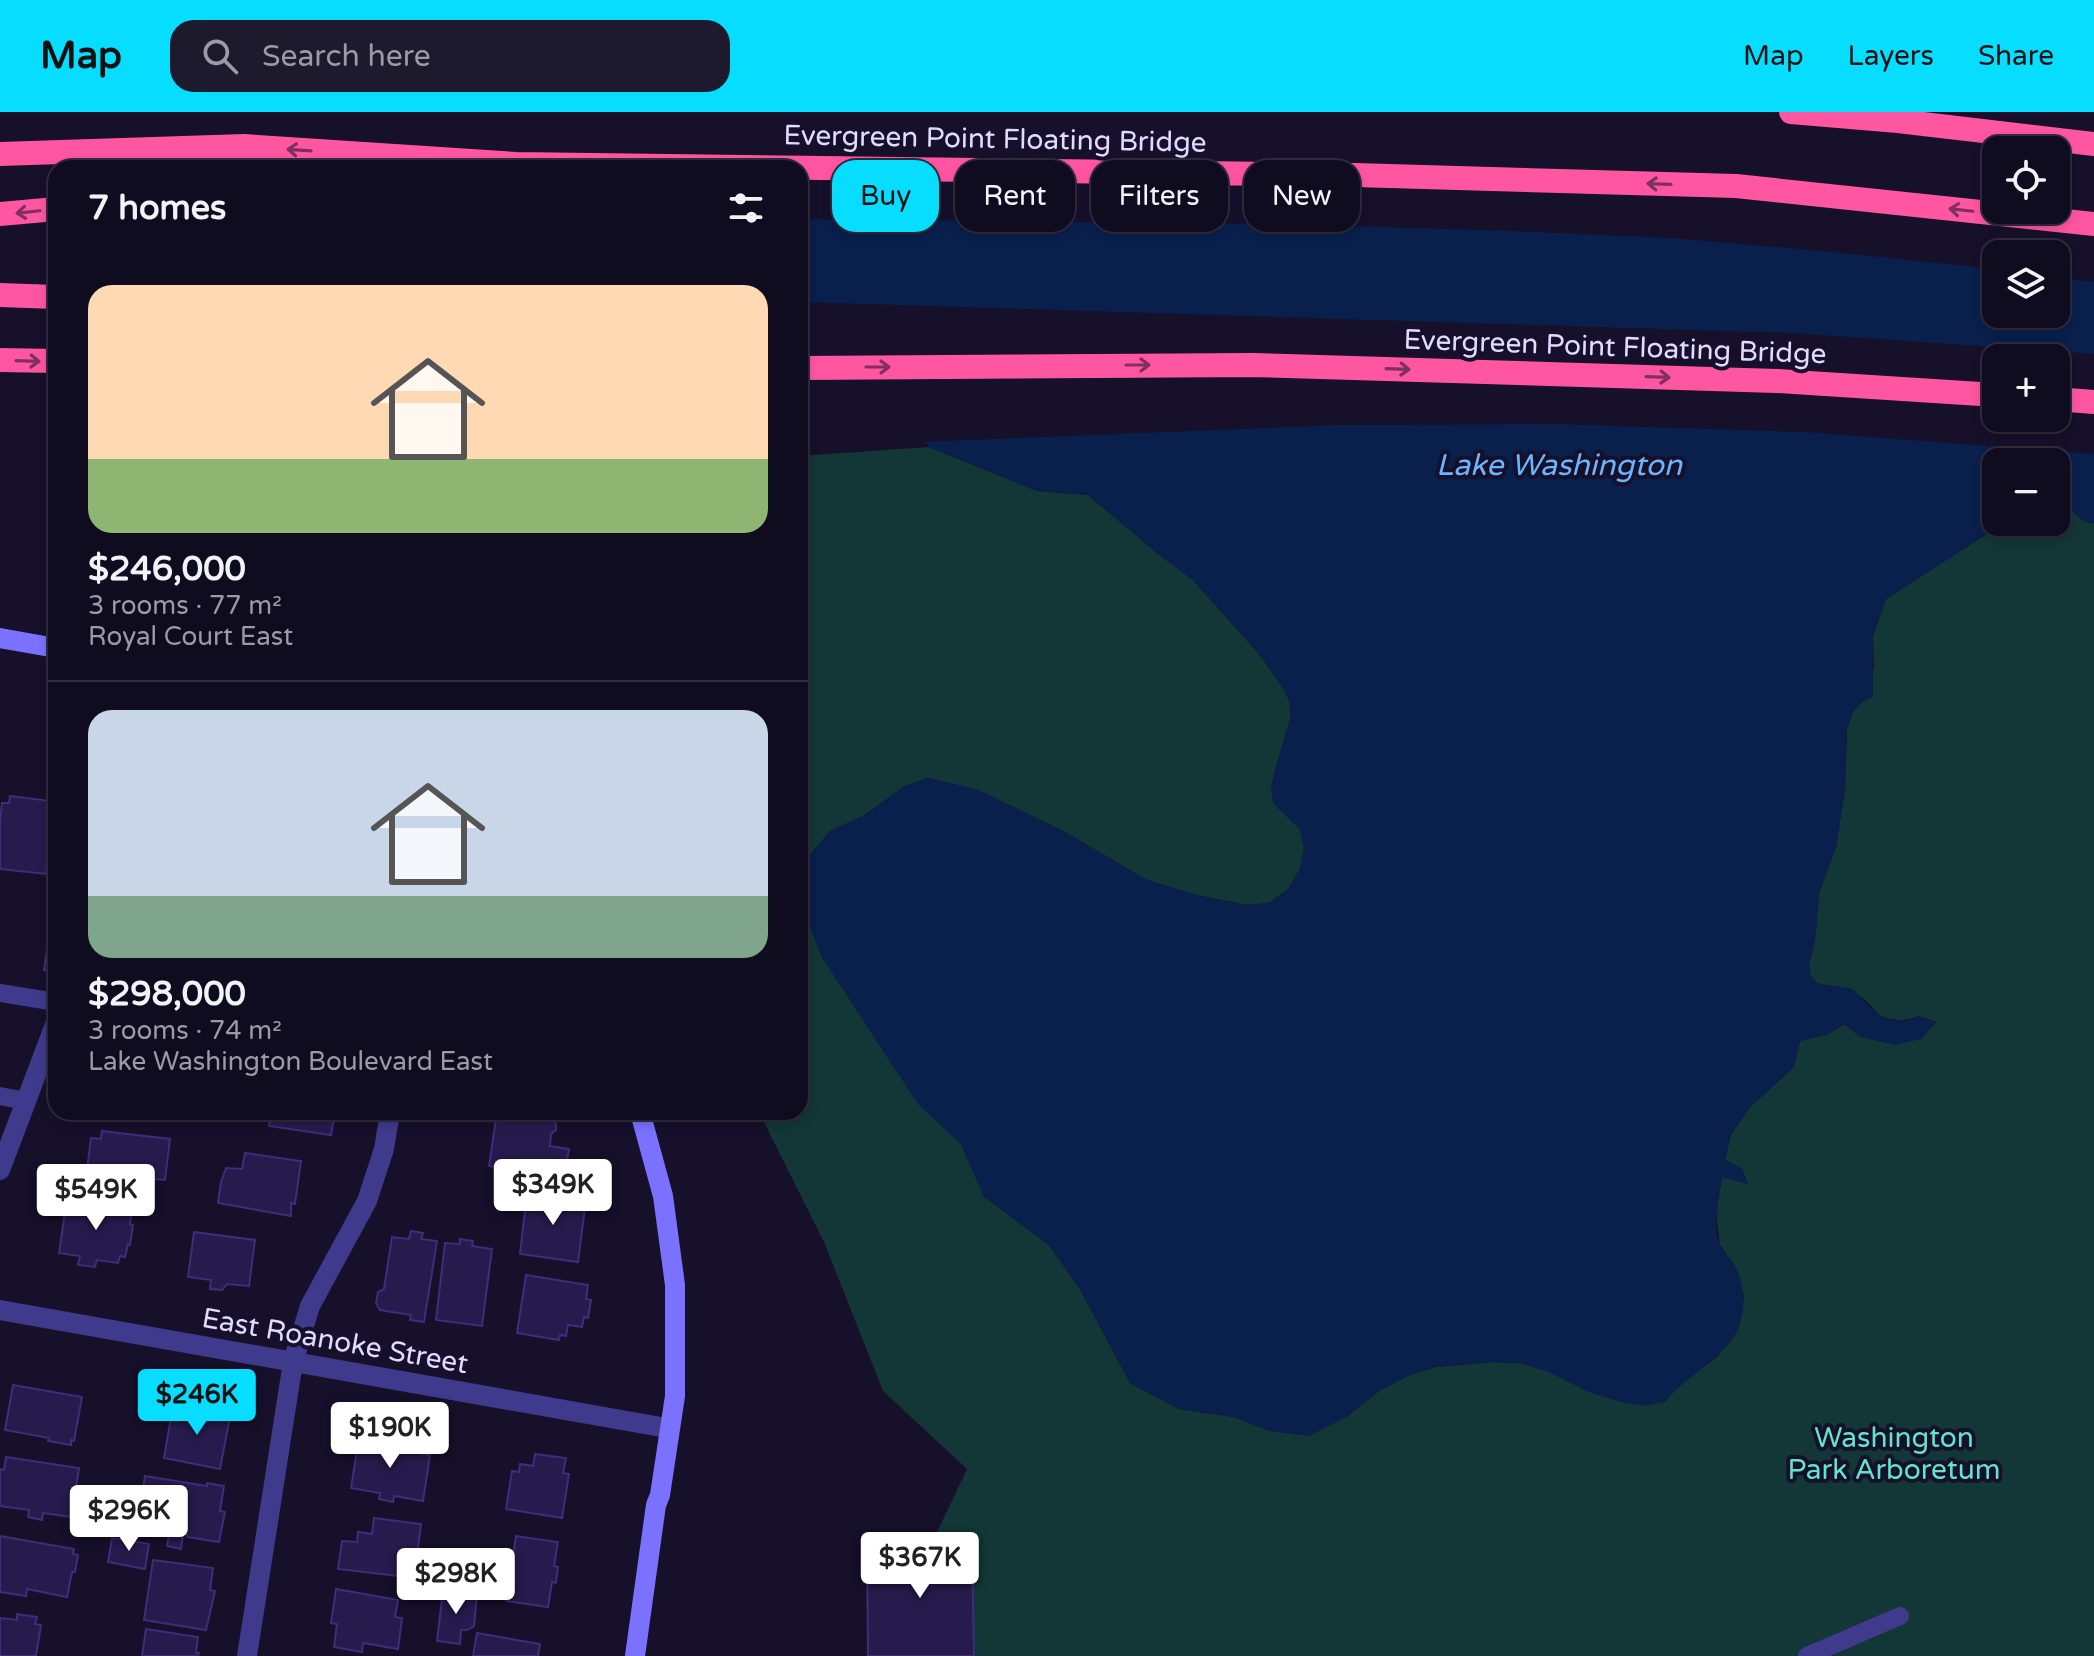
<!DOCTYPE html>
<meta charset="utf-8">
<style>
:root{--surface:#100c20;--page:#1e1a2d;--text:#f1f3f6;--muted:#9c9ba5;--line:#302c3e;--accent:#07deff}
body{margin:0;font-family:"Varela Round",sans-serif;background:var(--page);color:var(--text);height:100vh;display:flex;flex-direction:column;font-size:30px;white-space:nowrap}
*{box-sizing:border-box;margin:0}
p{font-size:26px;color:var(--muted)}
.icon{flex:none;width:44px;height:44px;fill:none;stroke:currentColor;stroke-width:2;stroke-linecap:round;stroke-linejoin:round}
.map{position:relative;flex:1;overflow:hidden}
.side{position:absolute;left:48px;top:48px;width:760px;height:960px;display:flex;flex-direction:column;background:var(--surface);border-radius:24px;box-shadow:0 4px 12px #0003,0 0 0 2px var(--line)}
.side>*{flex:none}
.guide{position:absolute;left:832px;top:48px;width:760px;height:72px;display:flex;gap:16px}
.fabs{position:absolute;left:1982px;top:24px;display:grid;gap:16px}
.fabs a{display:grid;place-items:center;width:88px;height:88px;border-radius:16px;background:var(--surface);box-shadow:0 4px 12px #0003,0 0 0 2px var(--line);font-size:40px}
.price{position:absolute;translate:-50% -68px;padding:0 18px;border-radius:8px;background:#fff;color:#222;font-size:26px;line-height:52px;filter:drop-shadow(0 2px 4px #0008)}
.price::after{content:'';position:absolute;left:50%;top:48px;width:24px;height:18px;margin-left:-12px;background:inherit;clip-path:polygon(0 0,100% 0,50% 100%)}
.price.selected{background:var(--accent);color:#111}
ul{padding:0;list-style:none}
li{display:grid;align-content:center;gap:16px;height:424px;padding:0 40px}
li+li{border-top:2px solid var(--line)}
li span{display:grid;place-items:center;height:248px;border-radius:24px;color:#555}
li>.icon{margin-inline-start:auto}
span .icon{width:144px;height:144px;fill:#fffc;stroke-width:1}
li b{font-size:34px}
h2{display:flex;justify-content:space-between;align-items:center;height:96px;padding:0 40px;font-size:34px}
.pill{padding:0 28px;border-radius:24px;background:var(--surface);box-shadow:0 4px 12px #0003,0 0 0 2px var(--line);font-size:28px;line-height:72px}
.pill.selected{background:var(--accent);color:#111}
header{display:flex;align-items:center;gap:48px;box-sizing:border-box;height:112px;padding:0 40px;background:var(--accent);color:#111}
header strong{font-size:38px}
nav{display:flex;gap:44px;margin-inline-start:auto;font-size:28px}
.search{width:560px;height:72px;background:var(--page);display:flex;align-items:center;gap:20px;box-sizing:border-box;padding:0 28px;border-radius:24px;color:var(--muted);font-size:30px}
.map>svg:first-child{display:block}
.green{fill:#133636}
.water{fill:#091f4c;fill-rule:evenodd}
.pier{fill:#16102b;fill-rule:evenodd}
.building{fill:#271b4d;stroke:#3e2d7a;stroke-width:2}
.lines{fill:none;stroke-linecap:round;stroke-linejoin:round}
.lane{stroke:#3f3a8c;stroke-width:18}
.street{stroke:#3f3a8c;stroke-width:20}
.secondary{stroke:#7a72ff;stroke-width:20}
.highway{stroke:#ff56a1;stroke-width:24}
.oneway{stroke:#7f3060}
.labels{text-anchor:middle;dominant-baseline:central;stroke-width:8;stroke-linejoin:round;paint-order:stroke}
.street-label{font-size:28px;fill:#e0dbff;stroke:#16102b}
.park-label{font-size:28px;fill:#61e5c8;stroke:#16102b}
.water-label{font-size:30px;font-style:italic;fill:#69b5ff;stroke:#16102b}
</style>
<header>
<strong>Map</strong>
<div class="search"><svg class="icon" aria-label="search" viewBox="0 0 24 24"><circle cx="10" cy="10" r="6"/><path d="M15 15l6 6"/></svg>Search here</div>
<nav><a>Map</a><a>Layers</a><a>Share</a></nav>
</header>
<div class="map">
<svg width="2094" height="1544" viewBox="0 0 2094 1544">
<rect width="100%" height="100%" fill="#16102b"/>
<g class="green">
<path d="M 929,335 L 1037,379 L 1088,383 L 1157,441 L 1193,468 L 1259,542 L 1282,574 L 1289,588 L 1291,604 L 1274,662 L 1273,691 L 1300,717 L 1304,735 L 1300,757 L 1288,777 L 1269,791 L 1247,793 L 1196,783 L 1147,768 L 1063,719 L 978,678 L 928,666 L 905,674 L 863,704 L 830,719 L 809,745 L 800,759 L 800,344 Z"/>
<path d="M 2059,387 L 2085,410 L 2094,411 L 2094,1544 L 878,1544 L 967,1357 L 883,1279 L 824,1130 L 759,1000 L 800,1000 L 800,791 L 822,845 L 918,991 L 961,1032 L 985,1085 L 1049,1133 L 1080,1177 L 1130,1271 L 1179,1297 L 1234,1305 L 1270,1319 L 1346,1305 L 1379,1279 L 1407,1264 L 1436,1255 L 1492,1250 L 1520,1251 L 1547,1259 L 1589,1280 L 1665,1290 L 1675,1277 L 1718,1244 L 1741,1204 L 1744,1184 L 1735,1155 L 1720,1133 L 1716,1101 L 1722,1065 L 1747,1071 L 1742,1057 L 1725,1048 L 1731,1022 L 1750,995 L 1794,955 L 1799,929 L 1826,923 L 1845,912 L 1860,925 L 1921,927 L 1936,910 L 1919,904 C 1905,909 1890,911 1877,901 C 1873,897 1869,891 1864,887 C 1853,879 1830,874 1816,871 L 1810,862 L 1809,853 L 1815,828 L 1819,781 L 1836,735 L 1845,677 L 1847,617 L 1853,600 L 1862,590 L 1874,555 L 1873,524 L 1886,487 L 2005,410 L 2056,410 L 2056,388 Z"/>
</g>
<path class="water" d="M 2094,0 L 2094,411 L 2085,410 L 2059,387 L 2056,388 L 2056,350 L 1996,350 L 1996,410 L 2005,410 L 1886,487 L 1873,524 L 1873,585 L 1862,590 L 1853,599 L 1847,617 L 1845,677 L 1836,735 L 1819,781 L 1815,828 L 1809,853 L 1810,862 L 1816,871 L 1853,877 L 1875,900 L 1885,906 L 1905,909 L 1919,904 L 1936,910 L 1921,927 L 1895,933 L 1860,925 L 1845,912 L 1826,923 L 1800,929 L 1794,955 L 1750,995 L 1731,1021 L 1725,1048 L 1742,1057 L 1748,1072 L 1722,1065 C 1719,1085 1712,1115 1720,1134 C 1724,1141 1731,1147 1735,1154 C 1746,1175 1747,1206 1733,1226 C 1714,1252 1684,1266 1665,1290 L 1644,1294 L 1621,1290 L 1589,1280 L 1547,1259 L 1520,1251 L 1492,1250 L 1436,1255 L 1407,1264 L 1379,1279 L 1346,1305 L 1309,1324 L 1270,1319 L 1234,1305 L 1179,1297 L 1130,1271 L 1080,1177 L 1049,1133 L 984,1085 L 961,1032 L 918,992 L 866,913 L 822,845 L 800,791 L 800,759 L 808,745 L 830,719 L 863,704 L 905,674 L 928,666 L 978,678 L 1063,719 L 1147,768 L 1196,783 L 1247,793 L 1269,791 L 1288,777 L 1300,757 L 1304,736 L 1300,717 L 1273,691 L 1271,676 L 1274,662 L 1291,604 L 1289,588 L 1282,574 L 1259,542 L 1193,468 L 1157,441 L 1088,383 L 1037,379 L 929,335 L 800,196 L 800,56 ZM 1996,38 L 2056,38 L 2056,98 L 1996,98 ZM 1996,142 L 2056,142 L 2056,202 L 1996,202 ZM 1996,246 L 2056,246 L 2056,306 L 1996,306 Z"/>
<g class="pier">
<path d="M 713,0 L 2094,0 L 2094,170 L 2056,165 L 2056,142 L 1996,142 L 1996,157 L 1813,138 L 1671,126 L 1512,119 L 1281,112 L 800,107 L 800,56 L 727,56 ZM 1996,38 L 2056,38 L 2056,98 L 1996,98 Z"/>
<path d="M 800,190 L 1791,221 L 2094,242 L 2094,342 L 1805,320 L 1557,312 L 1337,313 L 918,330 L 800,202 ZM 1996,246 L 2056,246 L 2056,306 L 1996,306 Z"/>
</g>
<g class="building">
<path d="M 10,684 L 51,689 L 50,698 L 56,698 L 54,751 L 47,750 L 46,762 L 0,757 L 0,710 L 2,691 L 9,691 Z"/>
<path d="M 53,805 L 56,806 L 56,860 L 44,858 L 50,815 L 51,816 Z"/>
<path d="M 271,1000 L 335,1000 L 331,1023 L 269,1014 Z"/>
<path d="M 497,1000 L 538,1000 L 555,1003 L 556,1018 L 551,1022 L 550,1034 L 569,1037 L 564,1065 L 489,1054 Z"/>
<path d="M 102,1019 L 170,1027 L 165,1068 L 154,1067 L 152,1082 L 115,1077 L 117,1067 L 107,1066 L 106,1069 L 86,1066 L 91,1026 L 101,1027 Z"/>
<path d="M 245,1041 L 301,1049 L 295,1092 L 291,1091 L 291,1104 L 218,1091 L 221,1070 L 226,1056 L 242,1057 Z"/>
<path d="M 527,1081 L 586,1088 L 578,1150 L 520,1142 Z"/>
<path d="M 67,1087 L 132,1097 L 130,1112 L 133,1113 L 130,1133 L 128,1132 L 125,1145 L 120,1144 L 118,1151 L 97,1148 L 95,1155 L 78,1153 L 80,1144 L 59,1141 Z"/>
<path d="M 411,1119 L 423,1121 L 421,1127 L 437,1129 L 424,1210 L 410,1208 L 411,1203 L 380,1198 L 376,1191 L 378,1180 L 384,1177 L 392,1125 L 409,1127 Z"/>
<path d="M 194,1120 L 255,1128 L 249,1174 L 227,1172 L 222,1178 L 210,1177 L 211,1168 L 188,1165 Z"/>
<path d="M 460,1127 L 473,1129 L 472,1134 L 492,1137 L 482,1214 L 436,1208 L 445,1131 L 460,1132 Z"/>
<path d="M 526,1163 L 588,1173 L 586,1187 L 591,1188 L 588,1206 L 584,1205 L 582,1215 L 568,1213 L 566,1224 L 560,1223 L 559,1228 L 517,1221 Z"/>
<path d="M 13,1273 L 82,1285 L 74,1329 L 71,1328 L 71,1333 L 48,1329 L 49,1326 L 5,1318 Z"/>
<path d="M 192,1291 L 210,1295 L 209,1301 L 230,1305 L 220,1357 L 164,1346 L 172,1299 L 189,1303 Z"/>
<path d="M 359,1326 L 412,1334 L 411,1340 L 430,1343 L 423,1389 L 394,1384 L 393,1390 L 379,1387 L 380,1381 L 351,1376 Z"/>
<path d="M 535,1342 L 566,1346 L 563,1361 L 569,1362 L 562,1406 L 506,1397 L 512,1359 L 519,1360 L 520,1352 L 533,1354 Z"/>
<path d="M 6,1345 L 79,1356 L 72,1405 L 43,1401 L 42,1408 L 28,1405 L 29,1398 L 0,1394 L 0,1357 L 4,1358 Z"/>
<path d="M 145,1364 L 207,1374 L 207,1371 L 224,1374 L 220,1399 L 225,1400 L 219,1430 L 187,1425 L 187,1422 L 183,1422 L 181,1437 L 167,1434 L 170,1418 L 160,1417 L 160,1419 L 138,1416 L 139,1408 L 133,1407 L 135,1395 L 140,1395 Z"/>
<path d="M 374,1406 L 421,1412 L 414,1466 L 338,1457 L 342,1429 L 357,1430 L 358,1420 L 372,1422 Z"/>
<path d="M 0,1424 L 74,1437 L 73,1442 L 78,1443 L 75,1460 L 72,1460 L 67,1485 L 27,1477 L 26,1484 L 0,1480 Z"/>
<path d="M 516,1424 L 558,1430 L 554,1454 L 558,1455 L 556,1471 L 552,1470 L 548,1495 L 506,1489 Z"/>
<path d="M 112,1426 L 149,1432 L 145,1457 L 108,1450 Z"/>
<path d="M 972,1432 L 974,1544 L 868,1544 L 867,1433 Z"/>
<path d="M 153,1448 L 213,1456 L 210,1478 L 215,1479 L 206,1518 L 144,1508 Z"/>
<path d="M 336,1477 L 398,1488 L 395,1505 L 402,1506 L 398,1537 L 363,1531 L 362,1540 L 334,1535 L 337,1512 L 331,1511 Z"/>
<path d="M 443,1479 L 477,1484 L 474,1514 L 467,1518 L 461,1518 L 460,1532 L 437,1529 Z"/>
<path d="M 17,1502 L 37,1505 L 35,1512 L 41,1513 L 36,1544 L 0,1544 L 0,1506 L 17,1508 Z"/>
<path d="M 146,1517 L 198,1525 L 196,1541 L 199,1541 L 198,1544 L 142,1544 Z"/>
<path d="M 477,1521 L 540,1532 L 538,1544 L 473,1544 Z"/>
</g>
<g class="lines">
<g class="lane">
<path d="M 0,881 L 56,890"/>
<path d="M 0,984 L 26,989"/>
<path d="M 1807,1544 L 1900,1504"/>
</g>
<g class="street">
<path d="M 0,1058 L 56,910"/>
<path d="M 0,1198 L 661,1315"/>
<path d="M 247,1544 L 293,1250 L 310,1194 L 367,1089 L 384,1037 L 390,1000"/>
</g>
<g class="secondary">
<path d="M 0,526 L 56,536"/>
<path d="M 635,1544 L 656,1393 L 660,1383 L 675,1284 L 675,1173 L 663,1084 L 640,1000"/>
</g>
<g class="highway">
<path d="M 1791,0 L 1898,9 L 2094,32"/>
<path d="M 0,42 L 244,34 L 516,52 L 1355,63 L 1736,74 L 2094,112"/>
<path d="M 0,102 L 56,97"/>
<path d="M 0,183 L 56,185"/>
<path d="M 0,248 L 56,249"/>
<path d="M 800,256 L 1253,253 L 1777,269 L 1996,283"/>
<path d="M 2056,287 L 2094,290"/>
</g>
</g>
<defs><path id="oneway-shaft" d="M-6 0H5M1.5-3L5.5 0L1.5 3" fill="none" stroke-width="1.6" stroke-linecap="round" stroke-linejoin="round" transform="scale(2)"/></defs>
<g class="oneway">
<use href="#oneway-shaft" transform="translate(299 38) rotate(-176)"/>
<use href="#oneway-shaft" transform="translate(1659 72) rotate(-178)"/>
<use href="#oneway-shaft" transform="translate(1961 98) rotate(-174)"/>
<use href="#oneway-shaft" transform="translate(28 100) rotate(174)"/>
<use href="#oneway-shaft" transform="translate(28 249) rotate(2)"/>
<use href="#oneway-shaft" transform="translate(1138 253)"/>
<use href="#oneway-shaft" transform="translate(878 255)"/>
<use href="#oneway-shaft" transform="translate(1398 257) rotate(2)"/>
<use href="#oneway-shaft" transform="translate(1658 265) rotate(2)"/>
</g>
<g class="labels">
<g class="street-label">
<text transform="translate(995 27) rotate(1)">Evergreen Point Floating Bridge</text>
<text transform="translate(1615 235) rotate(2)">Evergreen Point Floating Bridge</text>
<text transform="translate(335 1229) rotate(10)">East Roanoke Street</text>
</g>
<g class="park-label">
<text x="1894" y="1326">Washington<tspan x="1894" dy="32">Park Arboretum</tspan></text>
</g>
<g class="water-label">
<text x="1559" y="353">Lake Washington</text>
</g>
</g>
</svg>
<div class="fabs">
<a><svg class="icon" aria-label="locate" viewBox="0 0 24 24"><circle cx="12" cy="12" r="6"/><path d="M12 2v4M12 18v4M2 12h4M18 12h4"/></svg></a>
<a><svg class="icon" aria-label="layers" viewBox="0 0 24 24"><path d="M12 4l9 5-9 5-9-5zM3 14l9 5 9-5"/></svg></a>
<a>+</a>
<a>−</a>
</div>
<b class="price" style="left:553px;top:1115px">$349K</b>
<b class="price" style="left:96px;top:1120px">$549K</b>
<b class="price selected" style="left:197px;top:1325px">$246K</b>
<b class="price" style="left:390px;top:1358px">$190K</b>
<b class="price" style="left:129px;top:1441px">$296K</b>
<b class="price" style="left:920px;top:1488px">$367K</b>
<b class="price" style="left:456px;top:1504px">$298K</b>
<div class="guide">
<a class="pill selected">Buy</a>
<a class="pill">Rent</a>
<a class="pill">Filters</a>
<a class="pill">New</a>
</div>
<section class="side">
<h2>7 homes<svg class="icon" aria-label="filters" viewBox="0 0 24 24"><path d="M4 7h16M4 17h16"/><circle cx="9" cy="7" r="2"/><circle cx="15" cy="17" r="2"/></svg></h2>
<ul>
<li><span style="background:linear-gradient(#ffd9b3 70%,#8fb573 0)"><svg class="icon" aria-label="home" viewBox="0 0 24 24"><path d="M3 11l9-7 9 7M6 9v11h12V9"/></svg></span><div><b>$246,000</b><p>3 rooms · 77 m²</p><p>Royal Court East</p></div></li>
<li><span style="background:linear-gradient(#c9d6e8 75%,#7fa58c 0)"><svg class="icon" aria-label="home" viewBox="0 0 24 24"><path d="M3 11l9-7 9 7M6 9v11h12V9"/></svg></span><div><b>$298,000</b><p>3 rooms · 74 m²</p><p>Lake Washington Boulevard East</p></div></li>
</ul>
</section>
</div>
